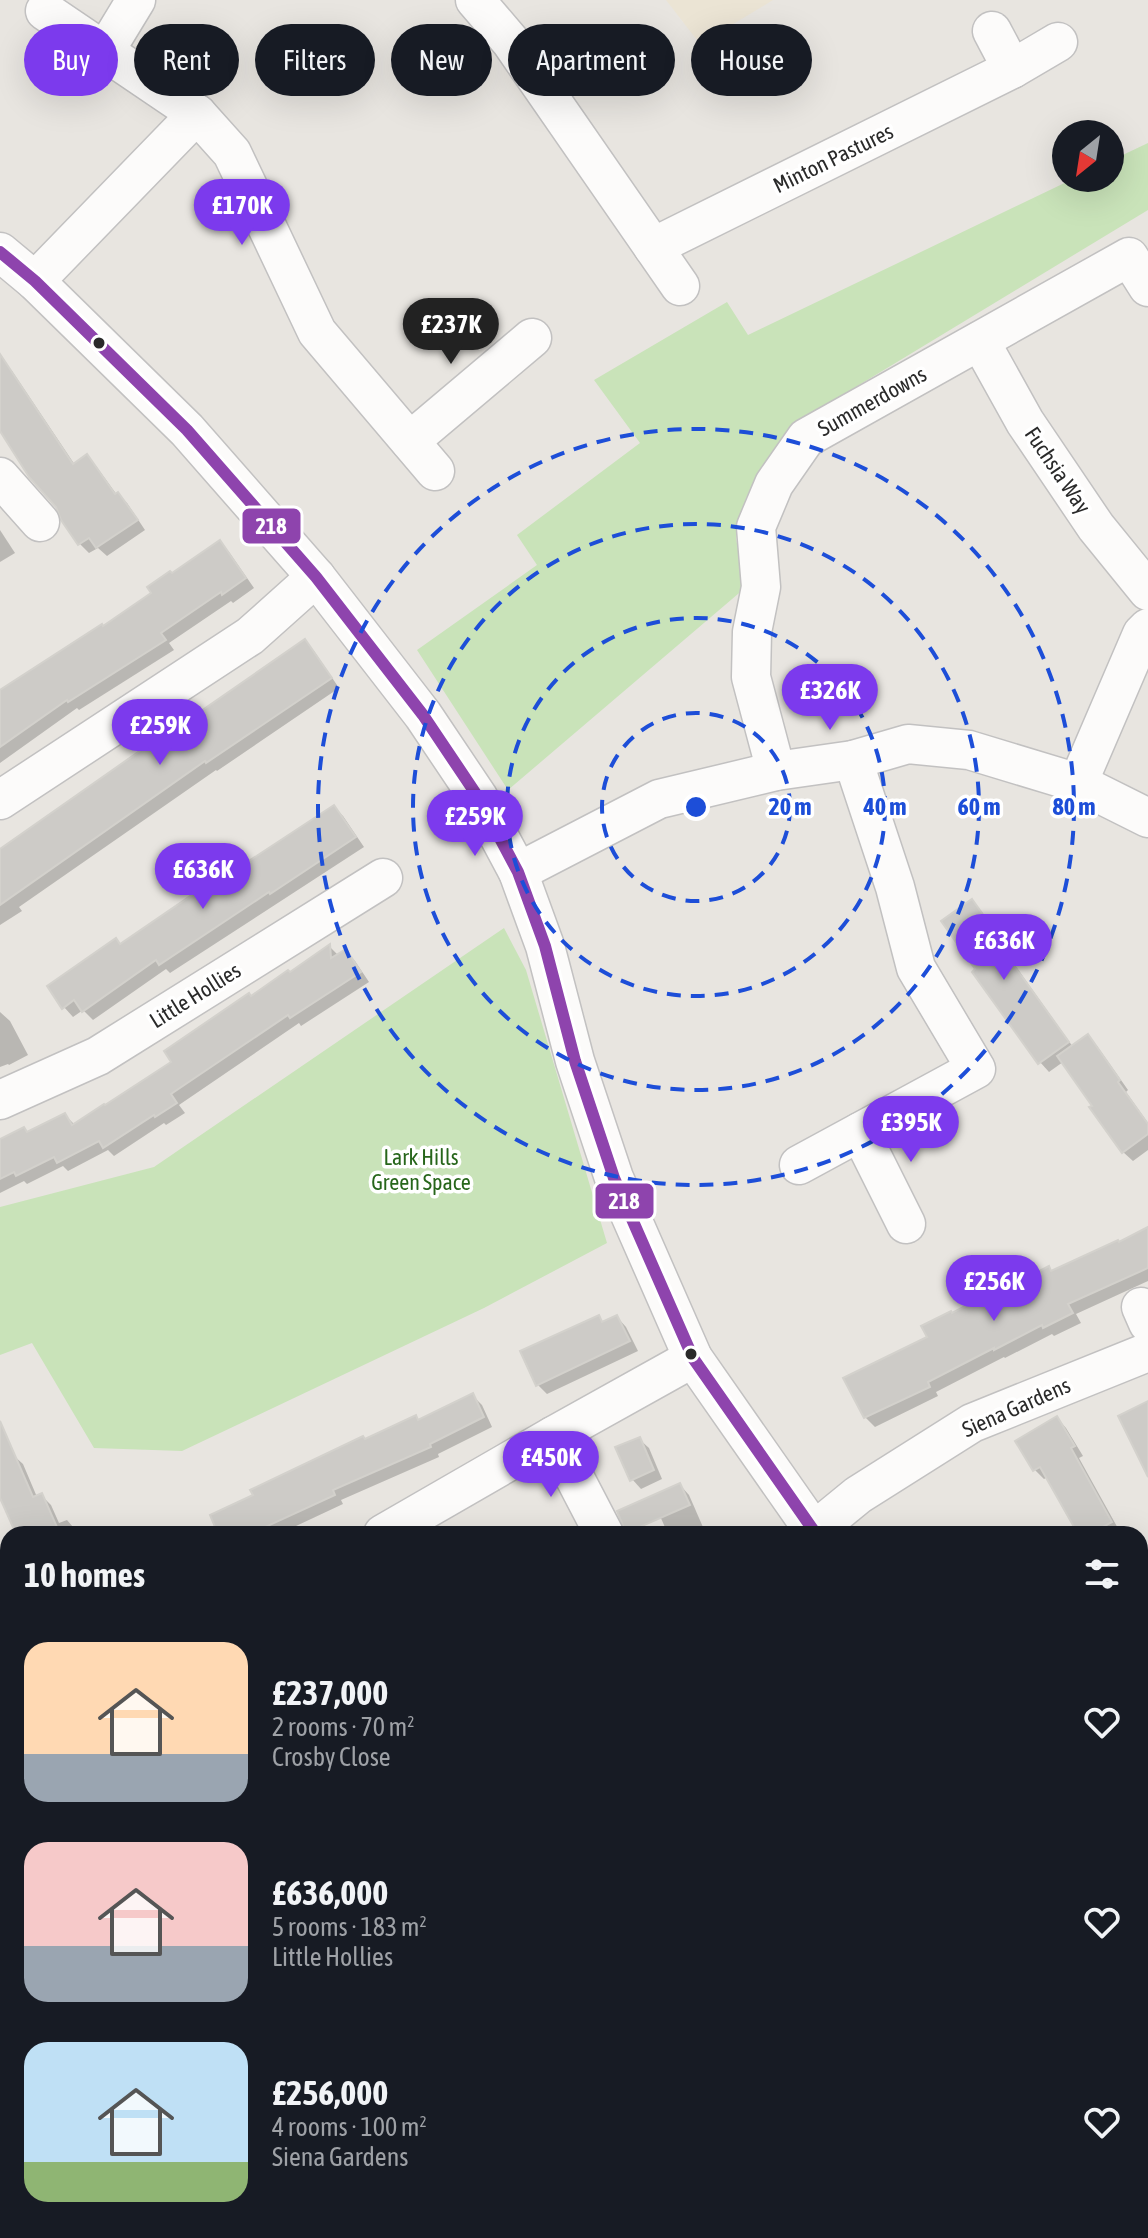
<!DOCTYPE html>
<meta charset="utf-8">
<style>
:root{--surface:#171b24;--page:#242831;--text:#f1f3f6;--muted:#9ea1a6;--accent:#7c3aed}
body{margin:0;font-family:"Asap Condensed",sans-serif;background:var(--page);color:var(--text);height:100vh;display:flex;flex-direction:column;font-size:30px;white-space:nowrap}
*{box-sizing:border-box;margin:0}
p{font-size:26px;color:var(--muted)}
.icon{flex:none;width:44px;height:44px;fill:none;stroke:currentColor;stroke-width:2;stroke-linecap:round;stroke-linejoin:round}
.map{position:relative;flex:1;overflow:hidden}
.details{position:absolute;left:0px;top:1526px;width:1148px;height:712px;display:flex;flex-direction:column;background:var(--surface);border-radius:24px 24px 0 0;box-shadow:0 8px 32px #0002}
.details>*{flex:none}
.guide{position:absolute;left:24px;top:24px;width:1100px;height:72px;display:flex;gap:16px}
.needle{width:52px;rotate:210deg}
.tools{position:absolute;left:1052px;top:120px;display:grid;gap:16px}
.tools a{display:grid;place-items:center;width:72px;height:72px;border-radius:50%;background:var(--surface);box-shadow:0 8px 32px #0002;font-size:40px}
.price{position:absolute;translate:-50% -68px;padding:0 18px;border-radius:28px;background:var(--accent);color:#fff;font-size:26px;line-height:52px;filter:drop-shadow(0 2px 4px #0008)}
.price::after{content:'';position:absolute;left:50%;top:48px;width:24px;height:18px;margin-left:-12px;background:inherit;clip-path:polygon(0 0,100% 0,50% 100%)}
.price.active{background:#222;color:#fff}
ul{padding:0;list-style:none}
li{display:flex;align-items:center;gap:24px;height:200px;padding:0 24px}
li span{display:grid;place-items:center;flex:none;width:224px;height:160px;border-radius:24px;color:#555}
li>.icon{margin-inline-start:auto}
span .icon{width:96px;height:96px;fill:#fffc;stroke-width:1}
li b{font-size:34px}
h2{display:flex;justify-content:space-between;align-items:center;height:96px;padding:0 24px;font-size:34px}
.pill{padding:0 28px;border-radius:36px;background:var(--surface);box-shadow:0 8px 32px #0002;font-size:28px;line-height:72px}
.pill.active{background:var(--accent);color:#fff}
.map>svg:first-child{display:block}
.education{fill:#ebe4d4}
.green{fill:#c9e3b9}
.shadow{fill:#0003}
.building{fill:#cdcbc7;stroke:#d3d1cc;stroke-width:2}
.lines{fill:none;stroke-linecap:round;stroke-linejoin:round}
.minor-casing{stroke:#c2c1c1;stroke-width:41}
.minor{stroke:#fcfbfa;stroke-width:38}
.bus-1-casing{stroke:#fff;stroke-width:18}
.bus-1{stroke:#8e44ad;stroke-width:12}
.ring{fill:none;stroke:#1d4ed8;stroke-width:4;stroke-dasharray:14 10}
.bus-dot{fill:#2a2a2a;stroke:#fff;stroke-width:3}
.labels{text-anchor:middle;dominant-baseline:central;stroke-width:7;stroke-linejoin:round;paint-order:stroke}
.street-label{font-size:22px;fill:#2a2a2a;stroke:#fff}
.park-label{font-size:22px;fill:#27661b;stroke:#fff}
.centre{fill:#1d4ed8;stroke:#fff;stroke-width:4}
.ring-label{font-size:24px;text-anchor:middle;font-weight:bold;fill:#1d4ed8;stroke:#fff;stroke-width:7;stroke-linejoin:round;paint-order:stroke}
.line-badge{stroke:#fff;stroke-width:3}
.badge-label{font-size:22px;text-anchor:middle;font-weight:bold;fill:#fff}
</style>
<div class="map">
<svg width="1148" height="2238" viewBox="0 0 1148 2238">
<rect width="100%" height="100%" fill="#e8e5e0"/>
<path class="education" d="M 666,0 L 773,0 L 700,44 Z"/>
<g class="green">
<path d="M 1148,143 L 1148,210 L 798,422 L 767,459 L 746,498 L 736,538 L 745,588 L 508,790 L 417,650 L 537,565 L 517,535 L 640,443 L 594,380 L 727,302 L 748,335 L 1075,178 L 1110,178 L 1110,161 Z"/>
<path d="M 504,928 L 526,970 L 607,1243 L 484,1308 L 182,1451 L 94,1448 L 32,1343 L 0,1355 L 0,1207 L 154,1167 Z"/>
</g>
<g class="shadow">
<path d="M 0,359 L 12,371 L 75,465 L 87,457 L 96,466 L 117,495 L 127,503 L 145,530 L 107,556 L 98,548 L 89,553 L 80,544 L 58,506 L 0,428 Z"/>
<path d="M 0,530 L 15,553 L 0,562 Z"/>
<path d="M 219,542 L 229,552 L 254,588 L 233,603 L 231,601 L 169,643 L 174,650 L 79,710 L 77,708 L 0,763 L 0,693 L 154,594 Z"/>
<path d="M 305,642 L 314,651 L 339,688 L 217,771 L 216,770 L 19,907 L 22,911 L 0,925 L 0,857 L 162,740 Z"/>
<path d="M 334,807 L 343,816 L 364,847 L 170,973 L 166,969 L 93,1020 L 83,1010 L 73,1017 L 64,1007 L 121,946 L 224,881 Z"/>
<path d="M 971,901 L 981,911 L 1012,954 L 1009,957 L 1073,1047 L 1087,1037 L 1097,1046 L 1128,1090 L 1126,1092 L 1148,1123 L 1148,1150 L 1133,1161 L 1123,1152 L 1095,1106 L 1063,1062 L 1049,1072 L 1040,1062 L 978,970 Z"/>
<path d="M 330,947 L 339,956 L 346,952 L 355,961 L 369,982 L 301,1026 L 299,1023 L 179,1105 L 185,1113 L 166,1125 L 164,1123 L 114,1156 L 108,1150 L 68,1171 L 63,1166 L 27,1184 L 24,1181 L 0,1193 L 0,1141 L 29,1134 L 65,1115 L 75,1125 L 165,1070 L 251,998 Z"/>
<path d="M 0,1012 L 10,1021 L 28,1055 L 9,1065 L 8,1064 L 0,1067 Z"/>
<path d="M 1148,1229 L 1148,1281 L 1076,1314 L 1081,1323 L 1054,1336 L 1052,1334 L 1005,1358 L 1004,1357 L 936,1392 L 938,1396 L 875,1427 L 865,1417 L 929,1337 L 952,1315 L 1119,1244 Z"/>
<path d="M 617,1317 L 626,1327 L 638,1351 L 547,1394 L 538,1385 L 598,1318 L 604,1324 Z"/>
<path d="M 472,1395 L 482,1405 L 492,1427 L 438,1454 L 439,1457 L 341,1500 L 343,1504 L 279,1534 L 221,1534 L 366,1441 L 420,1422 Z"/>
<path d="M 1057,1418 L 1066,1428 L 1083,1456 L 1079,1458 L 1120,1532 L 1116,1534 L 1080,1534 L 1048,1477 L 1044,1479 L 1035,1470 Z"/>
<path d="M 639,1439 L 649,1448 L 662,1479 L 641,1489 L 632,1479 Z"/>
<path d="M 13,1455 L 23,1464 L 37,1497 L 41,1495 L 51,1505 L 59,1523 L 67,1520 L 79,1534 L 20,1534 L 3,1498 L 0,1499 L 0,1461 Z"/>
<path d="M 680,1485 L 689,1495 L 706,1534 L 668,1534 L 652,1498 Z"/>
<path d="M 0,1739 L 8,1749 L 8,1776 L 0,1781 Z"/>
<path d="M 1140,1792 L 1148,1807 L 1148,1832 L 1140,1836 Z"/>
<path d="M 0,1998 L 8,2004 L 8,2050 L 4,2046 L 5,2044 L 0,2041 Z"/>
<path d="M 0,2171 L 8,2176 L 8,2225 L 0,2220 Z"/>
<path d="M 15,2230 L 78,2230 L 73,2238 L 28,2238 Z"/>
<path d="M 714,2230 L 798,2230 L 798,2231 L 782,2238 L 717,2238 Z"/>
<path d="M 1051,2230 L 1093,2230 L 1090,2232 L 1092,2238 L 1055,2238 Z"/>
</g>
<g class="building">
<path d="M 0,354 L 73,464 L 87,454 L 115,494 L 118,492 L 138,520 L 96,548 L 89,538 L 78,545 L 61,520 L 56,507 L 29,477 L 0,431 Z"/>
<path d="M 220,540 L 246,578 L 222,595 L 221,592 L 161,633 L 166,640 L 68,702 L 67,700 L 0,747 L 0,690 L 102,624 L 103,626 L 151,593 L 147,587 L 170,571 L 172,573 Z"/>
<path d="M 305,639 L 332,678 L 206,763 L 205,761 L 0,905 L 0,849 L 161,736 L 162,738 Z"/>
<path d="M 334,805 L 356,837 L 270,894 L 269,892 L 159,965 L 156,960 L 82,1012 L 74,1000 L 62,1009 L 47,986 L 116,938 L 120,944 L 221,875 L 223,878 Z"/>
<path d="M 972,899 L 1004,944 L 1001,947 L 1069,1042 L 1038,1064 L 972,972 L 975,969 L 941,921 Z"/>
<path d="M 330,944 L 331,958 L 346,949 L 361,972 L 290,1018 L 288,1015 L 171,1094 L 177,1103 L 155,1117 L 154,1115 L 103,1148 L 99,1141 L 57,1163 L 54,1157 L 16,1176 L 14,1172 L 0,1179 L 0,1139 L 24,1127 L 27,1132 L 65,1113 L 72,1125 L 104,1104 L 105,1105 L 171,1062 L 164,1051 L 249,993 L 251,996 L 288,970 L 290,972 Z"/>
<path d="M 1088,1034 L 1120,1080 L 1118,1082 L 1148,1124 L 1148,1134 L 1122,1153 L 1089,1107 L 1092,1106 L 1057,1056 Z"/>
<path d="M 1148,1227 L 1148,1268 L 1068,1304 L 1073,1313 L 1043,1328 L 1042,1325 L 994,1350 L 994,1348 L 928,1382 L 930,1387 L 864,1418 L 843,1378 L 927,1337 L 921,1326 L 951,1311 L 952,1313 L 1000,1288 L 1001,1291 L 1049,1266 L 1051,1271 L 1118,1240 L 1119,1242 Z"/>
<path d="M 599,1315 L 602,1322 L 617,1315 L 630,1341 L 536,1386 L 520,1351 Z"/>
<path d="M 473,1393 L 484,1417 L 430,1444 L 431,1447 L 333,1490 L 335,1495 L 250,1534 L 218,1534 L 210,1515 L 253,1495 L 250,1490 L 363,1436 L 365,1439 L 416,1415 L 418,1420 Z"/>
<path d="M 1148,1401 L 1148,1477 L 1118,1416 Z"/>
<path d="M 1057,1416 L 1075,1446 L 1071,1448 L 1112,1522 L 1090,1534 L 1078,1534 L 1040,1467 L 1033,1471 L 1015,1441 Z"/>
<path d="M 0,1421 L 33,1497 L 42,1493 L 60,1534 L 16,1534 L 0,1498 Z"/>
<path d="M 640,1437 L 654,1470 L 630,1481 L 615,1447 Z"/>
<path d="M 680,1483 L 690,1505 L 626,1533 L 617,1511 Z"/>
</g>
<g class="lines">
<defs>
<g id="minor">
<path d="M 475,0 L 511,42 L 680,286"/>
<path d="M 45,11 L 197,114"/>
<path d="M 992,31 L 1012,69"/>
<path d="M 105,51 L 136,0"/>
<path d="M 653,247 L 1012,69 L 1058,42"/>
<path d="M 0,252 L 35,281 L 187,430 L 316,577 L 423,715 L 478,797 L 518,872 L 545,946 L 575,1061 L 614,1178 L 693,1358 L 816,1534"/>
<path d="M 35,281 L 197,114 L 232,153 L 317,332 L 435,471"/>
<path d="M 980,341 L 1025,422 L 1096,527 L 1148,591"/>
<path d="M 410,441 L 532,338"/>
<path d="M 0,477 L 40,522"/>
<path d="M 776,771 L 751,677 L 752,632 L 761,587 L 756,527 L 774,484 L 806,438 L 1129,257 L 1148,287"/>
<path d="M 1078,783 L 1142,634 L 1148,628"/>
<path d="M 0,800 L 250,636 L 316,577"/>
<path d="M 518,872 L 659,799 L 776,771 L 853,760 L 908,744 L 969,750 L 1078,783 L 1148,818"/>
<path d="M 0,1100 L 98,1056 L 383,878"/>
<path d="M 860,1132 L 906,1224"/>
<path d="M 799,1165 L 976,1069 L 916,968 L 895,887 L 853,760"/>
<path d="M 1141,1307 L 1148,1323"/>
<path d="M 553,1436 L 604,1534"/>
<path d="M 814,1531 L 858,1495 L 972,1423 L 1148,1352"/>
<path d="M 383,1534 L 553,1436 L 693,1358"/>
<path d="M 0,1631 L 8,1648"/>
<path d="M 1140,1696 L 1140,1714 L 1148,1729"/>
<path d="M 0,1830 L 8,1823"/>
<path d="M 1140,2004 L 1148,1999"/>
<path d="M 0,2104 L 8,2111"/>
<path d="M 1140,2112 L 1148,2127"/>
<path d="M 204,2230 L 214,2238"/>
<path d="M 475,2238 L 493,2230"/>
</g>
</defs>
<use href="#minor" class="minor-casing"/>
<use href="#minor" class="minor"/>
<defs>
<path id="bus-1" d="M 0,252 L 35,281 L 187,430 L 316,577 L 423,715 L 478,797 L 518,872 L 545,946 L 575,1061 L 614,1178 L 693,1358 L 816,1534"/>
</defs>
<use href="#bus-1" class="bus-1-casing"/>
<use href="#bus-1" class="bus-1"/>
</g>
<g class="ring">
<circle cx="696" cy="807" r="94"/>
<circle cx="696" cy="807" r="189"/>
<circle cx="696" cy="807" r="283"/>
<circle cx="696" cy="807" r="378"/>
</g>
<g class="bus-dot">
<circle cx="99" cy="343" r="7"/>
<circle cx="691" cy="1354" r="7"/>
</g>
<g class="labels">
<g class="street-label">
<text transform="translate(833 158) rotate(-26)">Minton Pastures</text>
<text transform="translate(872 401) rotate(-29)">Summerdowns</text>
<text transform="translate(1058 470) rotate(56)">Fuchsia Way</text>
<text transform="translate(195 995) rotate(-32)">Little Hollies</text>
<text transform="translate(1016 1407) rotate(-24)">Siena Gardens</text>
</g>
<g class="park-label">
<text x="421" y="1157">Lark Hills<tspan x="421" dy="25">Green Space</tspan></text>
</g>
</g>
<circle cx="696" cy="807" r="12" class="centre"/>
<g class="ring-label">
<text x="790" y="815">20 m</text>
<text x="885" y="815">40 m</text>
<text x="979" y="815">60 m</text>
<text x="1074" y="815">80 m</text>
</g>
<g class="line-badge">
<rect x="241" y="507" width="61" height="38" rx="8" fill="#8e44ad"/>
<rect x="594" y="1182" width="61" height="38" rx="8" fill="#8e44ad"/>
</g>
<g class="badge-label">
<text x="271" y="534">218</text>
<text x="624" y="1209">218</text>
</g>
</svg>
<div class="tools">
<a><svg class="needle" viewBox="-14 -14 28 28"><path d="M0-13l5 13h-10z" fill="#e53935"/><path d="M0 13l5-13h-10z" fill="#9ea1a6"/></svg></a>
</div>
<b class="price" style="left:242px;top:247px">£170K</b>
<b class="price active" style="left:451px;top:366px">£237K</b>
<b class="price" style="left:830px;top:732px">£326K</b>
<b class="price" style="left:160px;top:767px">£259K</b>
<b class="price" style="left:475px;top:858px">£259K</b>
<b class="price" style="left:203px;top:911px">£636K</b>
<b class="price" style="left:1004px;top:982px">£636K</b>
<b class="price" style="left:911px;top:1164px">£395K</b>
<b class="price" style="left:994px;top:1323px">£256K</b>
<b class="price" style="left:551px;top:1499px">£450K</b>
<div class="guide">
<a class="pill active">Buy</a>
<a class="pill">Rent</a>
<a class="pill">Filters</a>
<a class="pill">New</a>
<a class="pill">Apartment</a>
<a class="pill">House</a>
</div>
<section class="details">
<h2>10 homes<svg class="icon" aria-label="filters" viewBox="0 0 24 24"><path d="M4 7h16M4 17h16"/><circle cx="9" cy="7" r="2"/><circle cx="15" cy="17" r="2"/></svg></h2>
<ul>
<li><span style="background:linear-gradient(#ffd9b3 70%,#9aa5b1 0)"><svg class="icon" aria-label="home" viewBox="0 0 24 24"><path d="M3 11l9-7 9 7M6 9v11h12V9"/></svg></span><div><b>£237,000</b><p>2 rooms · 70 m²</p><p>Crosby Close</p></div><svg class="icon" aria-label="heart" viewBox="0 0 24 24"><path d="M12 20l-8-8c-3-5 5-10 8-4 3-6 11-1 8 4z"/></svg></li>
<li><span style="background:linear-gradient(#f6c9c9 65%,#9aa5b1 0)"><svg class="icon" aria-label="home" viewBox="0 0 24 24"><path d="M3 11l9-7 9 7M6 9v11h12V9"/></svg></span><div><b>£636,000</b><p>5 rooms · 183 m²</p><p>Little Hollies</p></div><svg class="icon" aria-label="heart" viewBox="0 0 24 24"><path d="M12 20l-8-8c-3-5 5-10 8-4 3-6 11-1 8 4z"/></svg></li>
<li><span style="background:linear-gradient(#bfe0f5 75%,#8fb573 0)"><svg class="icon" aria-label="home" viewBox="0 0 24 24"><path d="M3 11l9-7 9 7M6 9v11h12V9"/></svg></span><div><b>£256,000</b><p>4 rooms · 100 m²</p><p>Siena Gardens</p></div><svg class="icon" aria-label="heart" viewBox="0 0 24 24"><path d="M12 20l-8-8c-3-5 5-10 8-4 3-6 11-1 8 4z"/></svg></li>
</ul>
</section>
</div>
